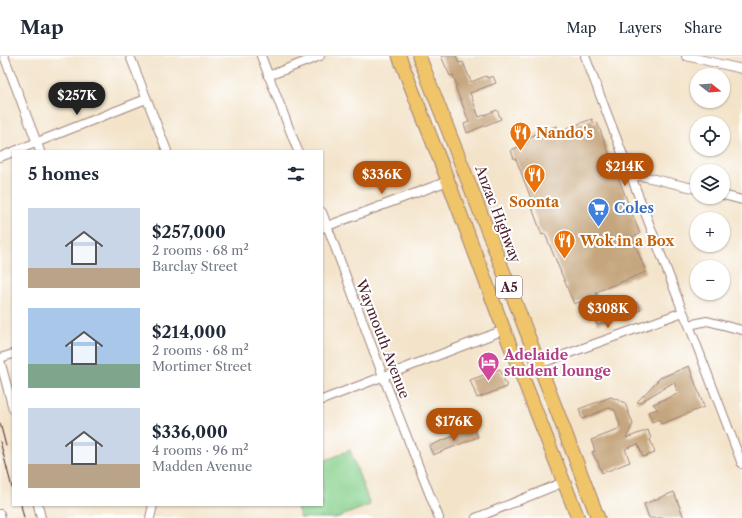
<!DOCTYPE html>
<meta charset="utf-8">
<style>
:root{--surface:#fff;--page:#f6f6f7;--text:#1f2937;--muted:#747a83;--line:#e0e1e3;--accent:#b45309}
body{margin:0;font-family:"Libre Caslon Text",serif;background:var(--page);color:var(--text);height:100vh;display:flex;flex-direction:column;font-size:15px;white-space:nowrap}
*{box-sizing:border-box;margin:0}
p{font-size:13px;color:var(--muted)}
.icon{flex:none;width:22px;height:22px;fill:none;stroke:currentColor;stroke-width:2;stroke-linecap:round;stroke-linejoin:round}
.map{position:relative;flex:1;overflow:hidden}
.panel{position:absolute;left:12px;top:94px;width:311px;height:356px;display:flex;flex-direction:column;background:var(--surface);border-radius:0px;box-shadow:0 1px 3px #0004}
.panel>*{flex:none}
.needle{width:26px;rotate:107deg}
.fabs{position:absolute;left:690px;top:12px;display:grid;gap:8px}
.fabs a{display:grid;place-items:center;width:40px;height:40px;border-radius:50%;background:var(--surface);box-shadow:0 1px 3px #0004;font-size:20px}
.price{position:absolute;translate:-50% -34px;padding:0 9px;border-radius:14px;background:var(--accent);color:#fff;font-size:13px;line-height:26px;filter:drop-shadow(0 1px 2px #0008)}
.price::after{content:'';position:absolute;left:50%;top:24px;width:12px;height:9px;margin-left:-6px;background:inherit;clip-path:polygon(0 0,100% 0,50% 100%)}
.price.selected{background:#222;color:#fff}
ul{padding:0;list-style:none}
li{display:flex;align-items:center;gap:12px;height:100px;padding:0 16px}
li span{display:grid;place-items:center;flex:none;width:112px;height:80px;border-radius:0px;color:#555}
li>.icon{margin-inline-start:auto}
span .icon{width:48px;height:48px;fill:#fffc;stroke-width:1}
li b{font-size:17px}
h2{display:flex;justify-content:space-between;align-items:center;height:48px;padding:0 16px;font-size:17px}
header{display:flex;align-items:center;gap:24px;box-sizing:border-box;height:56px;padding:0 20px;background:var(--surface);border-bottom:1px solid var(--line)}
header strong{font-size:19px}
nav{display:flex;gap:22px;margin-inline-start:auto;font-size:14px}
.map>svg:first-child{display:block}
.green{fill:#87d08c;stroke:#68785c}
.building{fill:#c4a57d}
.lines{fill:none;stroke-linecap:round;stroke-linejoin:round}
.minor-casing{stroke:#9e817a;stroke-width:10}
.trunk-casing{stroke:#9e817a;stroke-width:15}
.minor{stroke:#fff;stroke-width:8}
.trunk{stroke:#f0c469;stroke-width:13}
.tram{stroke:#4a1f2b;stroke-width:1}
.labels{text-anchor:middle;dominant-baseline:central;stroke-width:4;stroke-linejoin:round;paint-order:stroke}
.shield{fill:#fff;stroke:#80626b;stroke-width:1}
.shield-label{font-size:13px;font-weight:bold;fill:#4a1f2b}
.food-label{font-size:14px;font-weight:bold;fill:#c56008;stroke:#fff;text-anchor:start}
.shop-label{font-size:14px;font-weight:bold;fill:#366cbe;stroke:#fff;text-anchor:start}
.street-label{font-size:14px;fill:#4a1f2b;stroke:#fff}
.hotel-label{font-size:14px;font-weight:bold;fill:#b23c85;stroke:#fff;text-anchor:start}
</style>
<header>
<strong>Map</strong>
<nav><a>Map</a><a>Layers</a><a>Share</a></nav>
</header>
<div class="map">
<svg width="742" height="462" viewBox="0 0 742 462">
<rect width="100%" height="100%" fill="#fff"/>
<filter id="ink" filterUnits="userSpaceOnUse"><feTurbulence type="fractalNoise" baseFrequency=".025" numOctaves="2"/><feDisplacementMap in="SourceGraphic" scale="8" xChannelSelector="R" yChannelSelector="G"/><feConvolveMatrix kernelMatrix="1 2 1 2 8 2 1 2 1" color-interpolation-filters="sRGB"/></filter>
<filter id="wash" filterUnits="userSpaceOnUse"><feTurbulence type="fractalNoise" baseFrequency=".012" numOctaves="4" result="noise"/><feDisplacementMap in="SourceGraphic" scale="16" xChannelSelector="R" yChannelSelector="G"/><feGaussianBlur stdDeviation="0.9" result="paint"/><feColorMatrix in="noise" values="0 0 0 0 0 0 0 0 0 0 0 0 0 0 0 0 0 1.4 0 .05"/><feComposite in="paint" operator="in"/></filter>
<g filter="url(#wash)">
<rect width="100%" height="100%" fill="#f3e3c9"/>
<path class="green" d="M 350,394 L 370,449 L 336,462 L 301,462 L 296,449 L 322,449 L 322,406 Z"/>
<g id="blocks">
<g class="building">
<path d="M 441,0 L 456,0 L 459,7 L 463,6 L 471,26 L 486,20 L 487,22 L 493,20 L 496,27 L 470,37 L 479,61 L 497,54 L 501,63 L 467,77 L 464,68 L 469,66 L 460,42 L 460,43 L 455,31 L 457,30 L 453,19 L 450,20 Z"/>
<path d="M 592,63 L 594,68 L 597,66 L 640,178 L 632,181 L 646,216 L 596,236 L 605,259 L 637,246 L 641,254 L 610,266 L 609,265 L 597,269 L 587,243 L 574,248 L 545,178 L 542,179 L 531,149 L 533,148 L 516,103 L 514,103 L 511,94 L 526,88 L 529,81 L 557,70 L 559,75 Z"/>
<path d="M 689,310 L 704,351 L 661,368 L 659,363 L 652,366 L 648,356 L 658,353 L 653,348 L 678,338 L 674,326 L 639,347 L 637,346 L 660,322 Z"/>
<path d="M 500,313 L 507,331 L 477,342 L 470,324 Z"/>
<path d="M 611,341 L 625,347 L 633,368 L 626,382 L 648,374 L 651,383 L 650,383 L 655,397 L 643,401 L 638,388 L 625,393 L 630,406 L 602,417 L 597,404 L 596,404 L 592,396 L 595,395 L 591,384 L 618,374 L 620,369 L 615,354 L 609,352 L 582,363 L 579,353 Z"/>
<path d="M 474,372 L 478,381 L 433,399 L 429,390 Z"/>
<path d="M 674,436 L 684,462 L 649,462 L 644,448 Z"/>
</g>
</g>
</g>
<g filter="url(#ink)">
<use href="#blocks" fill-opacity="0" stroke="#9e817a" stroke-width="1"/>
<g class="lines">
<defs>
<g id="minor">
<path d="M 4,0 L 40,95"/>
<path d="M 130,0 L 167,95"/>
<path d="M 261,0 L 298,95"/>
<path d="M 585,0 L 683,256 L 689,269 L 742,408"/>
<path d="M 686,0 L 742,13"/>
<path d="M 268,20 L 320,0"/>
<path d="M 15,95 L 146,43"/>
<path d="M 0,101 L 13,96"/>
<path d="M 632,122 L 639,120 L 646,121 L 697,133"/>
<path d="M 723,139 L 742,144"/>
<path d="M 322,156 L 383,320 L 439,462"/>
<path d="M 322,172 L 448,125"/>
<path d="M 689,269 L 707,265 L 742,274"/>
<path d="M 0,302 L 13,298"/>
<path d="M 0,304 L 13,353"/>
<path d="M 539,308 L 683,256"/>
<path d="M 322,344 L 504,274"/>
<path d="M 38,449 L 41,462"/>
<path d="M 0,458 L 1,462"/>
<path d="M 150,462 L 153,449"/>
<path d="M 476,462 L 564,426"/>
</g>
<g id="trunk">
<path d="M 399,0 L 448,125 L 504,274 L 578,462"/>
<path d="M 419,0 L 494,191 L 598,462"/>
</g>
</defs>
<use href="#minor" class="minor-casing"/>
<use href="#trunk" class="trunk-casing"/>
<use href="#minor" class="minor"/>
<use href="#trunk" class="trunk"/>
<g class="tram">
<path d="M 0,367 L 6,390"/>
<path d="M 0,385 L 13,436"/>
<path d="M 21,449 L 24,462"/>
</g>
</g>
</g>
<defs>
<symbol id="restaurant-pin" viewBox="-11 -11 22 30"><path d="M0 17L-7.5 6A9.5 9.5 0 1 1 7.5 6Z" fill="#e8710a" stroke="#fff"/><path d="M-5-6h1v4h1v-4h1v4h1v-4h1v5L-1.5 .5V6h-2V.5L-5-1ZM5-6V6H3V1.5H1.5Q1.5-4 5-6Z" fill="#fff"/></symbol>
<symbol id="supermarket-pin" viewBox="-11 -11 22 30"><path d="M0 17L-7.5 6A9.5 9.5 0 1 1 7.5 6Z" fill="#3f7fe0" stroke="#fff"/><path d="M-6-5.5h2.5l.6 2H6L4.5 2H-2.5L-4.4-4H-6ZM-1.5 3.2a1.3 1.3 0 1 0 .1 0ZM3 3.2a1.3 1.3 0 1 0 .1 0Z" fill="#fff"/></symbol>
<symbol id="hotel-pin" viewBox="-11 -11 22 30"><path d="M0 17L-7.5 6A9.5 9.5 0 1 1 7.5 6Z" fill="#d1479c" stroke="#fff"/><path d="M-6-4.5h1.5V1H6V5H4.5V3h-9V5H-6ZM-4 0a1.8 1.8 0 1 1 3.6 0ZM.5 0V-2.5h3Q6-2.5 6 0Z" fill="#fff"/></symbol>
</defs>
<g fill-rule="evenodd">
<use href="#restaurant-pin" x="508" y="64" width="25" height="34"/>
<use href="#restaurant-pin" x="522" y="106" width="25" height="34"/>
<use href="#supermarket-pin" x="586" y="140" width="25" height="34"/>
<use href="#restaurant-pin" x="552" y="172" width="25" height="34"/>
<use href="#hotel-pin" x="476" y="294" width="25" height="34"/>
</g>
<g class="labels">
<rect class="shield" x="496" y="220" width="26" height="22" rx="3"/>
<g class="shield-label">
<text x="509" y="231">A5</text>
</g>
<g class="food-label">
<text x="536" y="77">Nando's</text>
<text x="534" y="146" text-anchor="middle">Soonta</text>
<text x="580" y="185">Wok in a Box</text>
</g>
<g class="shop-label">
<text x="614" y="152">Coles</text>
</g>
<g class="street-label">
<text transform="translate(498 158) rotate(69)">Anzac Highway</text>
<text transform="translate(383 283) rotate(69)">Waymouth Avenue</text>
</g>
<g class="hotel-label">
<text x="504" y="299">Adelaide<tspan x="504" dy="16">student lounge</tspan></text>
</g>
</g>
</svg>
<div class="fabs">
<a><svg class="needle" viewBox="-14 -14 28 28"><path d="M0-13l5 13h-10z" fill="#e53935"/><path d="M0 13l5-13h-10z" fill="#747a83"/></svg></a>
<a><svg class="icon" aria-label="locate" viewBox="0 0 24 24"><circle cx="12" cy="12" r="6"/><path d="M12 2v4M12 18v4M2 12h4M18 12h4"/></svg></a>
<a><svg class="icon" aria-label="layers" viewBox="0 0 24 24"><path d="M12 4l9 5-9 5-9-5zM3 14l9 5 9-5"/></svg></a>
<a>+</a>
<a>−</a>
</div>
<b class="price selected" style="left:77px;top:60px">$257K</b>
<b class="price" style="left:625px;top:131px">$214K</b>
<b class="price" style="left:382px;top:139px">$336K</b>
<b class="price" style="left:608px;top:273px">$308K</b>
<b class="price" style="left:454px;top:386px">$176K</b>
<section class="panel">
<h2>5 homes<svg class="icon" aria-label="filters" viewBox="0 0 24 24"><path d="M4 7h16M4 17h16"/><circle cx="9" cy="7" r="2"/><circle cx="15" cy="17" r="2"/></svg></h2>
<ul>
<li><span style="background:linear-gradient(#c9d6e8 75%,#b9a48a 0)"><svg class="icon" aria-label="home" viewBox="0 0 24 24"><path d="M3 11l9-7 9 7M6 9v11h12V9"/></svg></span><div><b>$257,000</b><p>2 rooms · 68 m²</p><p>Barclay Street</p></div></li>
<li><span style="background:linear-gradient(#a9c7e8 70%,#7fa58c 0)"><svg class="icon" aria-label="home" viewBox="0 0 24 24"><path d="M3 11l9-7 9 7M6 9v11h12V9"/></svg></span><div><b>$214,000</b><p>2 rooms · 68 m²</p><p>Mortimer Street</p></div></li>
<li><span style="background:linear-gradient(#c9d6e8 70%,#b9a48a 0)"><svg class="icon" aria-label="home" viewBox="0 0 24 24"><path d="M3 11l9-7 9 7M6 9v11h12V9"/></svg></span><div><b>$336,000</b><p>4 rooms · 96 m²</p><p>Madden Avenue</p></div></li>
</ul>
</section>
</div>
